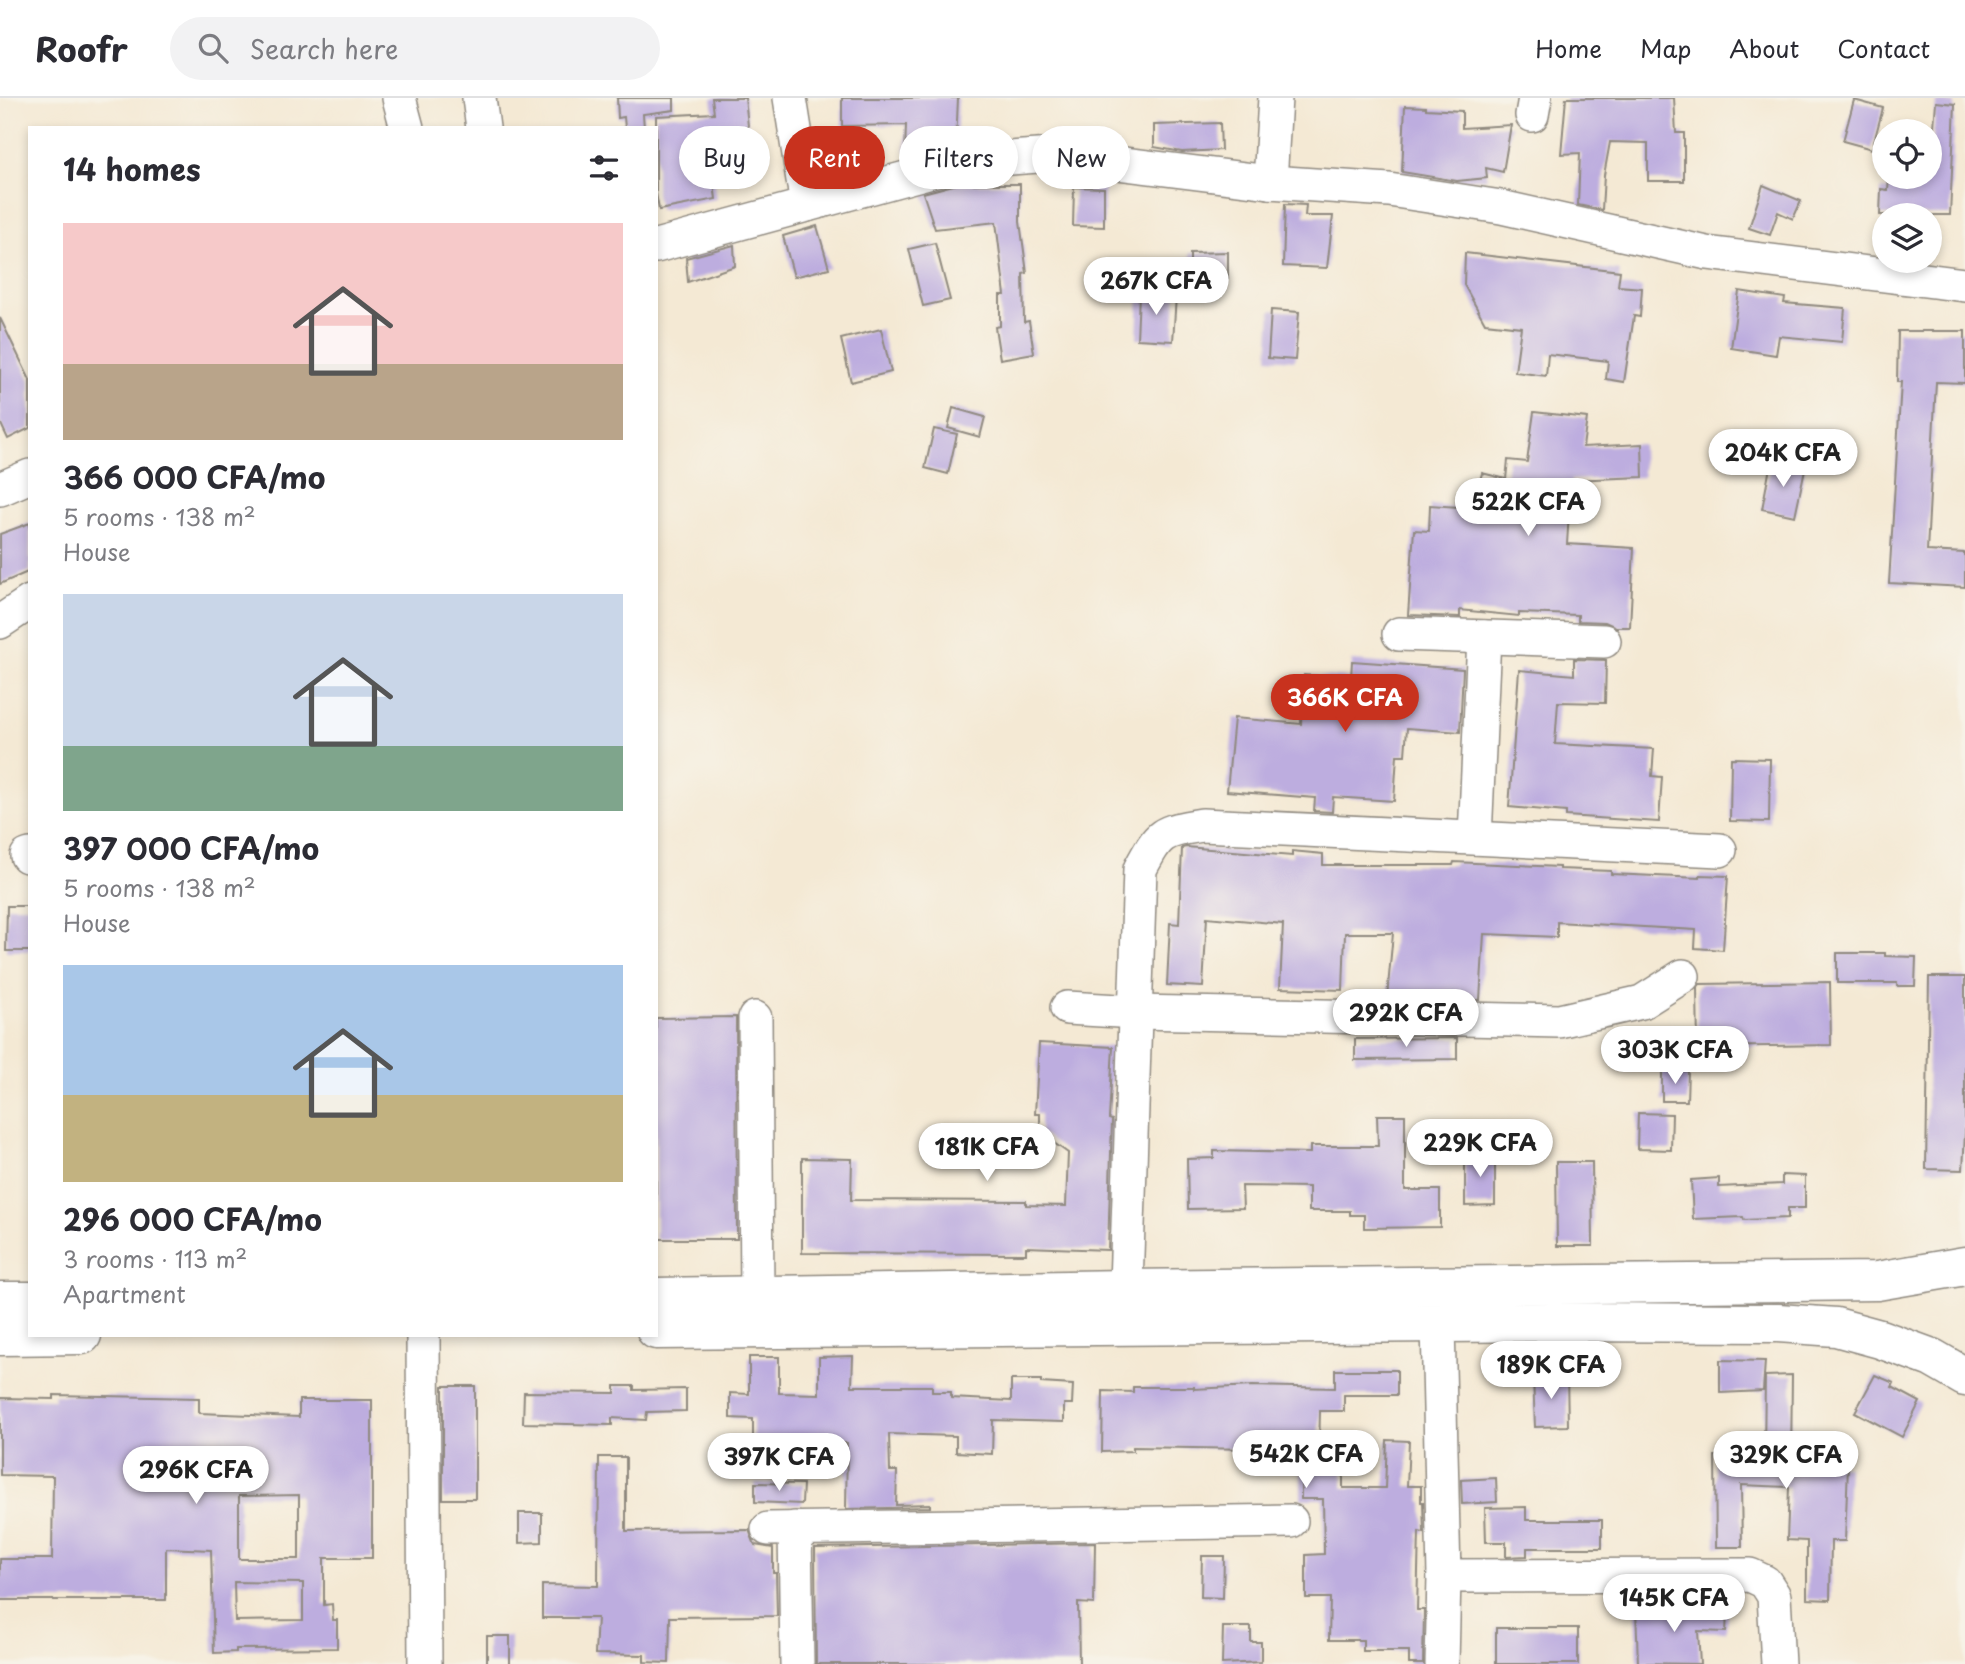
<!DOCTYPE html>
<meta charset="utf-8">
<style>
:root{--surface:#fff;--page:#f2f2f3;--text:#2b2b33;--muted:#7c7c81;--line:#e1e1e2;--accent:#c8321e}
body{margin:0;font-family:"Playpen Sans",sans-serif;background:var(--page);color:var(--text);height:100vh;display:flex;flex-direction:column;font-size:26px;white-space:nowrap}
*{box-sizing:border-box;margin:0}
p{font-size:23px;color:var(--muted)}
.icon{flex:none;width:38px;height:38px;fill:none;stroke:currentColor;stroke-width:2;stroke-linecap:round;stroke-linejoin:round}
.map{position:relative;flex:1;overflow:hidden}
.details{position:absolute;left:28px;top:28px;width:630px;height:1211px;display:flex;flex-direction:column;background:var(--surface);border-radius:0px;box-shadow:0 4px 10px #0003}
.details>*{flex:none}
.banner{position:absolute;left:679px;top:28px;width:665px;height:63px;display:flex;gap:14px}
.buttons{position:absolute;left:1872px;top:21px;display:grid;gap:14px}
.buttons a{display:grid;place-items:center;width:70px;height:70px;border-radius:50%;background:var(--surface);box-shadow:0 4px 10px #0003;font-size:35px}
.price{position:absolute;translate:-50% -60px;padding:0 16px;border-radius:24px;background:#fff;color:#222;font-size:23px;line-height:46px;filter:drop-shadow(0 2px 4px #0008)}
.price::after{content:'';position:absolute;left:50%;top:42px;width:21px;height:16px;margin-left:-10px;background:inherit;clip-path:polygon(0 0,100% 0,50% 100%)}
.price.on{background:var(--accent);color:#fff}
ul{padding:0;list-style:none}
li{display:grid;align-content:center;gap:14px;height:371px;padding:0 35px}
li span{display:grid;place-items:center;height:217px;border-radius:0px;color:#555}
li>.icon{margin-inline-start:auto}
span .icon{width:126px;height:126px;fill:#fffc;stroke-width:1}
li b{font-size:30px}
h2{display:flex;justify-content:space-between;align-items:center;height:84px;padding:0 35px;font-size:30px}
.tag{padding:0 24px;border-radius:32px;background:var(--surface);box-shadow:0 4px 10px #0003;font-size:24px;line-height:63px}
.tag.on{background:var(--accent);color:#fff}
header{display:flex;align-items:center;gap:42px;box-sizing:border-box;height:98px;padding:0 35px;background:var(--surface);border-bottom:2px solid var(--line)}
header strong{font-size:33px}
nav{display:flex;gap:38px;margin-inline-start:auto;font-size:24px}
.search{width:490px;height:63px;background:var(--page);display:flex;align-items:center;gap:18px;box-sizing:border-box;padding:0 24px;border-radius:38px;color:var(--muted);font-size:26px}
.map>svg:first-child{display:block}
.building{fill:#bdaddf;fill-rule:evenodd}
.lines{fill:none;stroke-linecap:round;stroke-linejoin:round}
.minor-casing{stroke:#908a80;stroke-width:36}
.major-casing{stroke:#908a80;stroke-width:41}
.minor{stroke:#fff;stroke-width:33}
.major{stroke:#fff;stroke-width:38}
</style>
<header>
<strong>Roofr</strong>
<div class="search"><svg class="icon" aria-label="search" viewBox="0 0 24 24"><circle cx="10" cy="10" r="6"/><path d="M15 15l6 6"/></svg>Search here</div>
<nav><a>Home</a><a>Map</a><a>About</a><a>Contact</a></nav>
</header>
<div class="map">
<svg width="1965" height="1566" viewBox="0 0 1965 1566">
<rect width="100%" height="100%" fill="#f7f3e8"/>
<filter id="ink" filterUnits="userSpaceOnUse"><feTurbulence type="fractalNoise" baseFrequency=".0143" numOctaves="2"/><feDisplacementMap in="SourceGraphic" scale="14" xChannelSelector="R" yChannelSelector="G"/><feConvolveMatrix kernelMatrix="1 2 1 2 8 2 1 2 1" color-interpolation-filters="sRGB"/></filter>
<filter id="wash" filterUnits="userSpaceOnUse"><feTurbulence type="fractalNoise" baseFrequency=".00686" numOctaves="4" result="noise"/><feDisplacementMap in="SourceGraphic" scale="28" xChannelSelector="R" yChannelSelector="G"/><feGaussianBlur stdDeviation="1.57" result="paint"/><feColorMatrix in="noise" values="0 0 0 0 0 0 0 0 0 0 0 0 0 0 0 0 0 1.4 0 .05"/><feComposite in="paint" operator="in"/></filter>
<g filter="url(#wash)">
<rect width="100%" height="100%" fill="#f4e9d4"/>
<g id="blocks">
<g class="building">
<path d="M 617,0 L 674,0 L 674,12 L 643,16 L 644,30 L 625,30 L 624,19 L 618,20 Z"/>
<path d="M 712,0 L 745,0 L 749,37 L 754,36 L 759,56 L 743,61 L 713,79 L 716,101 L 659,112 L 656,95 L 656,18 L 714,15 Z"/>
<path d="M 842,0 L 958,0 L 956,46 L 928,46 L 927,54 L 905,54 L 906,27 L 842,28 Z"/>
<path d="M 1566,0 L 1674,0 L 1676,35 L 1684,35 L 1684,83 L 1648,83 L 1648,45 L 1610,44 L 1604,77 L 1602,112 L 1578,107 L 1580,55 L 1561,56 Z"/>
<path d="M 1854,2 L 1883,10 L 1872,51 L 1843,43 Z"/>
<path d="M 1936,4 L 1955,6 L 1950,117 L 1880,117 L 1881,91 L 1888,92 L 1889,79 L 1930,79 Z"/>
<path d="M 1405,8 L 1426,9 L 1426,11 L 1462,13 L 1462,30 L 1511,27 L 1503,74 L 1486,70 L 1487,80 L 1457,83 L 1402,74 Z"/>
<path d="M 1220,25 L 1221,52 L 1182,54 L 1154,49 L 1154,27 Z"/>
<path d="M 957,86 L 1020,86 L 1020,124 L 1027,175 L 1023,176 L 1024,224 L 1029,223 L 1034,255 L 1000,261 L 995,229 L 1000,228 L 1000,197 L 1005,197 L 996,124 L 935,131 L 923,95 Z"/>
<path d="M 1763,87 L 1801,103 L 1793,121 L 1778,114 L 1770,137 L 1749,130 Z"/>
<path d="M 1074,89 L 1104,90 L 1104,129 L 1073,128 Z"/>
<path d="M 1285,106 L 1306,107 L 1305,118 L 1333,118 L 1327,170 L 1283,168 Z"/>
<path d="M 817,128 L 829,170 L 794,179 L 783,138 Z"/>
<path d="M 935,145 L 950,202 L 923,208 L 909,151 Z"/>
<path d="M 734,147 L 735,168 L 688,184 L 686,160 Z"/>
<path d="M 1228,154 L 1228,180 L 1190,180 L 1190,155 Z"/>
<path d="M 1465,155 L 1620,173 L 1618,188 L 1642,190 L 1640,219 L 1634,218 L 1624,284 L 1606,281 L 1608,263 L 1548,256 L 1546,278 L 1515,274 L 1521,229 L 1485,225 L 1464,187 Z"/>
<path d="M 1739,193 L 1785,200 L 1784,205 L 1845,210 L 1842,244 L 1779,238 L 1776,257 L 1731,250 Z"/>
<path d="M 1139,196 L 1176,198 L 1173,243 L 1137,241 Z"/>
<path d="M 1271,212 L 1299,214 L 1295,262 L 1268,260 Z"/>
<path d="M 0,220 L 30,282 L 30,330 L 8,341 L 0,324 Z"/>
<path d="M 881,231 L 891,274 L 851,284 L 841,241 Z"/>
<path d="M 1898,233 L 1965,233 L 1965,285 L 1936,284 L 1927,453 L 1965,455 L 1965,489 L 1889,485 L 1901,284 L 1897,284 Z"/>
<path d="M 953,310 L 985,319 L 980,339 L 948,330 Z"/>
<path d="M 1534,314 L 1587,320 L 1583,349 L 1642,346 L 1643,379 L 1571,382 L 1567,446 L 1634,450 L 1630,529 L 1616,529 L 1605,524 L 1578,523 L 1578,517 L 1519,515 L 1519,518 L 1460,512 L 1460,519 L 1408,517 L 1414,432 L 1429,433 L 1430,407 L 1473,410 L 1482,375 L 1506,381 L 1508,362 L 1527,364 Z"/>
<path d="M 934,331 L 957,336 L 948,376 L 925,370 Z"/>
<path d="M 1771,364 L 1805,371 L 1795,418 L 1762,411 Z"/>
<path d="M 30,425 L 30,473 L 0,486 L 0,436 Z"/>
<path d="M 1574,561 L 1606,562 L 1605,605 L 1558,604 L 1555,646 L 1654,651 L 1652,678 L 1662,679 L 1659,724 L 1566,718 L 1566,714 L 1509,709 L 1519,572 L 1574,577 Z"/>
<path d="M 1352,563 L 1463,571 L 1460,634 L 1407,630 L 1405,657 L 1397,657 L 1394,703 L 1333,699 L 1332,714 L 1314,713 L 1315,700 L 1227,693 L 1234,620 L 1301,626 L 1304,577 L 1351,580 Z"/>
<path d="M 1731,660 L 1770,661 L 1769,724 L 1730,723 Z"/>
<path d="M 1186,749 L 1292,758 L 1292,753 L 1323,756 L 1323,767 L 1453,767 L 1454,764 L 1559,769 L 1559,771 L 1611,773 L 1611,776 L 1700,780 L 1700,777 L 1728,778 L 1723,852 L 1695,850 L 1696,832 L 1557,824 L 1557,839 L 1484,836 L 1480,902 L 1387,900 L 1393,835 L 1345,835 L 1343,892 L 1280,890 L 1283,826 L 1207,819 L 1203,889 L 1167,887 L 1170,825 L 1179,826 L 1182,750 Z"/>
<path d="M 7,808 L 30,808 L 30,853 L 6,853 Z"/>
<path d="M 1837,855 L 1885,855 L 1885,858 L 1916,859 L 1915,888 L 1897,888 L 1897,885 L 1837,885 Z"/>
<path d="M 1929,879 L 1965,879 L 1965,1035 L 1963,1072 L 1926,1071 Z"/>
<path d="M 1830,884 L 1831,947 L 1698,949 L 1697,890 L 1700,886 Z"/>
<path d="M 736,919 L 737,1141 L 656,1141 L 656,920 Z"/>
<path d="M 1457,940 L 1457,961 L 1355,962 L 1355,941 Z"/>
<path d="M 1039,945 L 1113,949 L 1109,1021 L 1112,1022 L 1108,1152 L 1026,1149 L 1026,1156 L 802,1155 L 802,1060 L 852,1061 L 851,1102 L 1026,1103 L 1026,1107 L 1066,1108 L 1068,1055 L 1040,1035 L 1040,1016 L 1035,1016 Z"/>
<path d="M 1662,973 L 1688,973 L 1687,1003 L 1662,1003 Z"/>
<path d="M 1638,1015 L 1672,1016 L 1671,1052 L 1637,1051 Z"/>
<path d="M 1377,1017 L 1405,1017 L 1405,1092 L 1440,1092 L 1440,1129 L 1364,1130 L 1364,1117 L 1350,1117 L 1350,1113 L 1309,1113 L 1309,1089 L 1242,1088 L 1243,1110 L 1188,1111 L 1187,1061 L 1214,1060 L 1214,1053 L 1310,1055 L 1310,1048 L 1378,1048 Z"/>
<path d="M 1465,1054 L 1495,1054 L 1495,1107 L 1465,1108 Z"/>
<path d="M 1556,1064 L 1592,1064 L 1593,1148 L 1557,1148 Z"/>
<path d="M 1782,1077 L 1805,1078 L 1805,1110 L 1788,1110 L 1788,1120 L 1744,1122 L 1743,1119 L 1693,1121 L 1691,1082 L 1719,1080 L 1719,1089 L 1782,1086 Z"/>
<path d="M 853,1258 L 852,1288 L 932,1288 L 932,1294 L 951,1294 L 951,1300 L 1011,1303 L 1011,1282 L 1041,1282 L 1041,1285 L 1073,1287 L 1072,1306 L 1064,1306 L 1064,1324 L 993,1322 L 992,1356 L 956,1354 L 956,1338 L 889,1336 L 890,1373 L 897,1373 L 896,1407 L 930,1406 L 930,1409 L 846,1411 L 847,1345 L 818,1345 L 818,1341 L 773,1342 L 773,1351 L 753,1351 L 753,1321 L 730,1320 L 730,1295 L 749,1296 L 749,1259 L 779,1259 L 779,1295 L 819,1296 L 819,1259 Z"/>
<path d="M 1720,1262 L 1765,1263 L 1763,1293 L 1720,1295 Z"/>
<path d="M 1335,1272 L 1397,1272 L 1397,1297 L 1344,1297 L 1344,1313 L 1320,1313 L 1319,1352 L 1343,1351 L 1343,1390 L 1385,1390 L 1387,1342 L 1409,1343 L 1407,1388 L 1421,1388 L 1421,1404 L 1423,1404 L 1424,1435 L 1419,1434 L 1417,1512 L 1424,1512 L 1423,1566 L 1409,1566 L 1409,1553 L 1363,1553 L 1363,1542 L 1329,1542 L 1330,1500 L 1306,1500 L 1306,1457 L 1324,1456 L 1323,1401 L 1301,1401 L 1301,1367 L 1254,1368 L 1253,1351 L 1133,1349 L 1133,1353 L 1102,1354 L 1103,1293 L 1133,1294 L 1133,1289 L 1194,1289 L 1194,1291 L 1253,1288 L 1335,1290 Z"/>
<path d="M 1567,1276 L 1568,1328 L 1535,1329 L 1533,1278 Z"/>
<path d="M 1792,1277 L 1791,1367 L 1848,1368 L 1845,1443 L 1831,1443 L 1830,1502 L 1807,1501 L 1807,1443 L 1787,1442 L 1789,1389 L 1741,1387 L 1742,1449 L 1716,1449 L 1715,1358 L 1764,1359 L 1765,1278 Z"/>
<path d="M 1875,1277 L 1894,1285 L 1892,1289 L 1920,1304 L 1902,1339 L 1855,1314 Z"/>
<rect x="443" y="1288" width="32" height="113"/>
<path d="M 615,1288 L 634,1288 L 634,1292 L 686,1291 L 686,1313 L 647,1314 L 646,1322 L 612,1320 L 612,1327 L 523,1325 L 524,1294 L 615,1295 Z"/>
<path d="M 54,1297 L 199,1300 L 199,1315 L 299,1319 L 299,1302 L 372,1302 L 372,1460 L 324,1460 L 324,1507 L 332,1506 L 333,1522 L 337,1522 L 337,1550 L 236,1551 L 236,1554 L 214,1555 L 211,1452 L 166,1450 L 166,1502 L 0,1502 L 0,1461 L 52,1461 L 53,1378 L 0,1377 L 0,1300 L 54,1301 ZM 299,1397 L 299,1461 L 239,1461 L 239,1398 ZM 234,1484 L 303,1485 L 303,1522 L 235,1523 Z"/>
<path d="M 599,1359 L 626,1359 L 626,1433 L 749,1432 L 755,1447 L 773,1450 L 773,1475 L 776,1475 L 777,1518 L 670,1519 L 669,1565 L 644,1564 L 644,1557 L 595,1556 L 597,1520 L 542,1520 L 542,1487 L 598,1488 Z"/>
<path d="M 1496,1380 L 1497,1404 L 1462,1406 L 1461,1382 Z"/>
<path d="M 755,1385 L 803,1386 L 802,1406 L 755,1404 Z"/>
<path d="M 1526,1409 L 1526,1422 L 1602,1422 L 1602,1450 L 1527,1450 L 1527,1458 L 1506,1459 L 1506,1444 L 1486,1444 L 1485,1410 Z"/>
<path d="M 519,1415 L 542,1415 L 542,1444 L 519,1445 Z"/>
<path d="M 1095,1445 L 1094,1506 L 1078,1505 L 1079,1566 L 816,1566 L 815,1450 Z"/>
<path d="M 1202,1458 L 1224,1458 L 1223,1500 L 1201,1499 Z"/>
<path d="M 1698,1508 L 1698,1515 L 1727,1516 L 1726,1534 L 1698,1533 L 1700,1566 L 1638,1565 L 1636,1510 Z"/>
<path d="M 1223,1529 L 1251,1529 L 1251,1544 L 1261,1544 L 1261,1564 L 1222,1566 Z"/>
<rect x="1496" y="1530" width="82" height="36"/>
<rect x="487" y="1538" width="23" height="28"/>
</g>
</g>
</g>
<g filter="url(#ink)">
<use href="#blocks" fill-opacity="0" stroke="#908a80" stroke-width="2"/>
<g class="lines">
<defs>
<g id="minor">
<path d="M 399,0 L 407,30"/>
<path d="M 479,0 L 483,30"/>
<path d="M 790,0 L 807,107"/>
<path d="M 1532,17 L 1535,0"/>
<path d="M 1270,84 L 1275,0"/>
<path d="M 656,148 L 968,63 L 1052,57 L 1270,84 L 1389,92 L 1501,109 L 1707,155 L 1965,187"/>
<path d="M 0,391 L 30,378"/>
<path d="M 0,524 L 30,504"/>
<path d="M 1399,536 L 1604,543"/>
<path d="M 1475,740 L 1484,539"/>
<path d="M 27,758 L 30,757"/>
<path d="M 1067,910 L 1136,914 L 1559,923 L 1642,904 L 1683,878"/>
<path d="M 755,920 L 757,1198"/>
<path d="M 1125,1217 L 1140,771 C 1160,734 1160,734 1202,727 L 1720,752"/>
<path d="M 1438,1226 L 1444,1478 L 1442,1566"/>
<path d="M 423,1237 L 425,1566"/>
<path d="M 795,1430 L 797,1566"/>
<path d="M 768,1431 L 1291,1423"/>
<path d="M 1444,1478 L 1750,1477 L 1765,1484 L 1774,1498 L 1778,1566"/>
</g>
<g id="major">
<path d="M 656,1199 L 1126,1191 L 1877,1183 L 1965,1168"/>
<path d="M 0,1203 L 30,1203"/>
<path d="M 656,1232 L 1553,1224 L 1778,1225 L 1836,1229 L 1880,1241 L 1932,1260 L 1965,1279"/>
<path d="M 0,1238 L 82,1237"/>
</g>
</defs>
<use href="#minor" class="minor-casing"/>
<use href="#major" class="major-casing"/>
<use href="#minor" class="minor"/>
<use href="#major" class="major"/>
</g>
</g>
</svg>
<div class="buttons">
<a><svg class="icon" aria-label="locate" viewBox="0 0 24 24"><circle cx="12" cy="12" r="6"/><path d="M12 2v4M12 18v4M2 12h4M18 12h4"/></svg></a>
<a><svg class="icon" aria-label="layers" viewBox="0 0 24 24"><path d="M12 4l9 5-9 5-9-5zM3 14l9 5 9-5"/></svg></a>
</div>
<b class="price" style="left:1156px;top:219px">267K CFA</b>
<b class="price" style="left:1783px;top:391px">204K CFA</b>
<b class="price" style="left:1528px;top:440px">522K CFA</b>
<b class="price on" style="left:1345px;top:636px">366K CFA</b>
<b class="price" style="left:1406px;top:951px">292K CFA</b>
<b class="price" style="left:1675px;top:988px">303K CFA</b>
<b class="price" style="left:1480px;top:1081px">229K CFA</b>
<b class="price" style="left:987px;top:1085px">181K CFA</b>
<b class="price" style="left:1551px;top:1303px">189K CFA</b>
<b class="price" style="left:1306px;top:1392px">542K CFA</b>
<b class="price" style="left:1786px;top:1393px">329K CFA</b>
<b class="price" style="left:779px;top:1395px">397K CFA</b>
<b class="price" style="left:196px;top:1408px">296K CFA</b>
<b class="price" style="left:1674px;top:1536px">145K CFA</b>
<div class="banner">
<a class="tag">Buy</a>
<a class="tag on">Rent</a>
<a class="tag">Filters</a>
<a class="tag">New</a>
</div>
<section class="details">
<h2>14 homes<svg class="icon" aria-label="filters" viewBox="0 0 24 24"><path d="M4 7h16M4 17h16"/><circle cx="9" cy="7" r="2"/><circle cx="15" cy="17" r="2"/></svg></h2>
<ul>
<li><span style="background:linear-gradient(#f6c9c9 65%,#b9a48a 0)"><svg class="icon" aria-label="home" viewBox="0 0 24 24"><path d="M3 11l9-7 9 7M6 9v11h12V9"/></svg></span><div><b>366 000 CFA/mo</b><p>5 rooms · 138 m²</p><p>House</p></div></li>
<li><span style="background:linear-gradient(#c9d6e8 70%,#7fa58c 0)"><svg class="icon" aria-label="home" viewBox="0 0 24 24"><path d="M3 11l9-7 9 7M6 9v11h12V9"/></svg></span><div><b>397 000 CFA/mo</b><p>5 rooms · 138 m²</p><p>House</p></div></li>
<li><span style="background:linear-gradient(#a9c7e8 60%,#c2b280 0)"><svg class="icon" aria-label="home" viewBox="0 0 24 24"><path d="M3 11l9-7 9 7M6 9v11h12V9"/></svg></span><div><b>296 000 CFA/mo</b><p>3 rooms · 113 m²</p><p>Apartment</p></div></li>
</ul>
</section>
</div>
